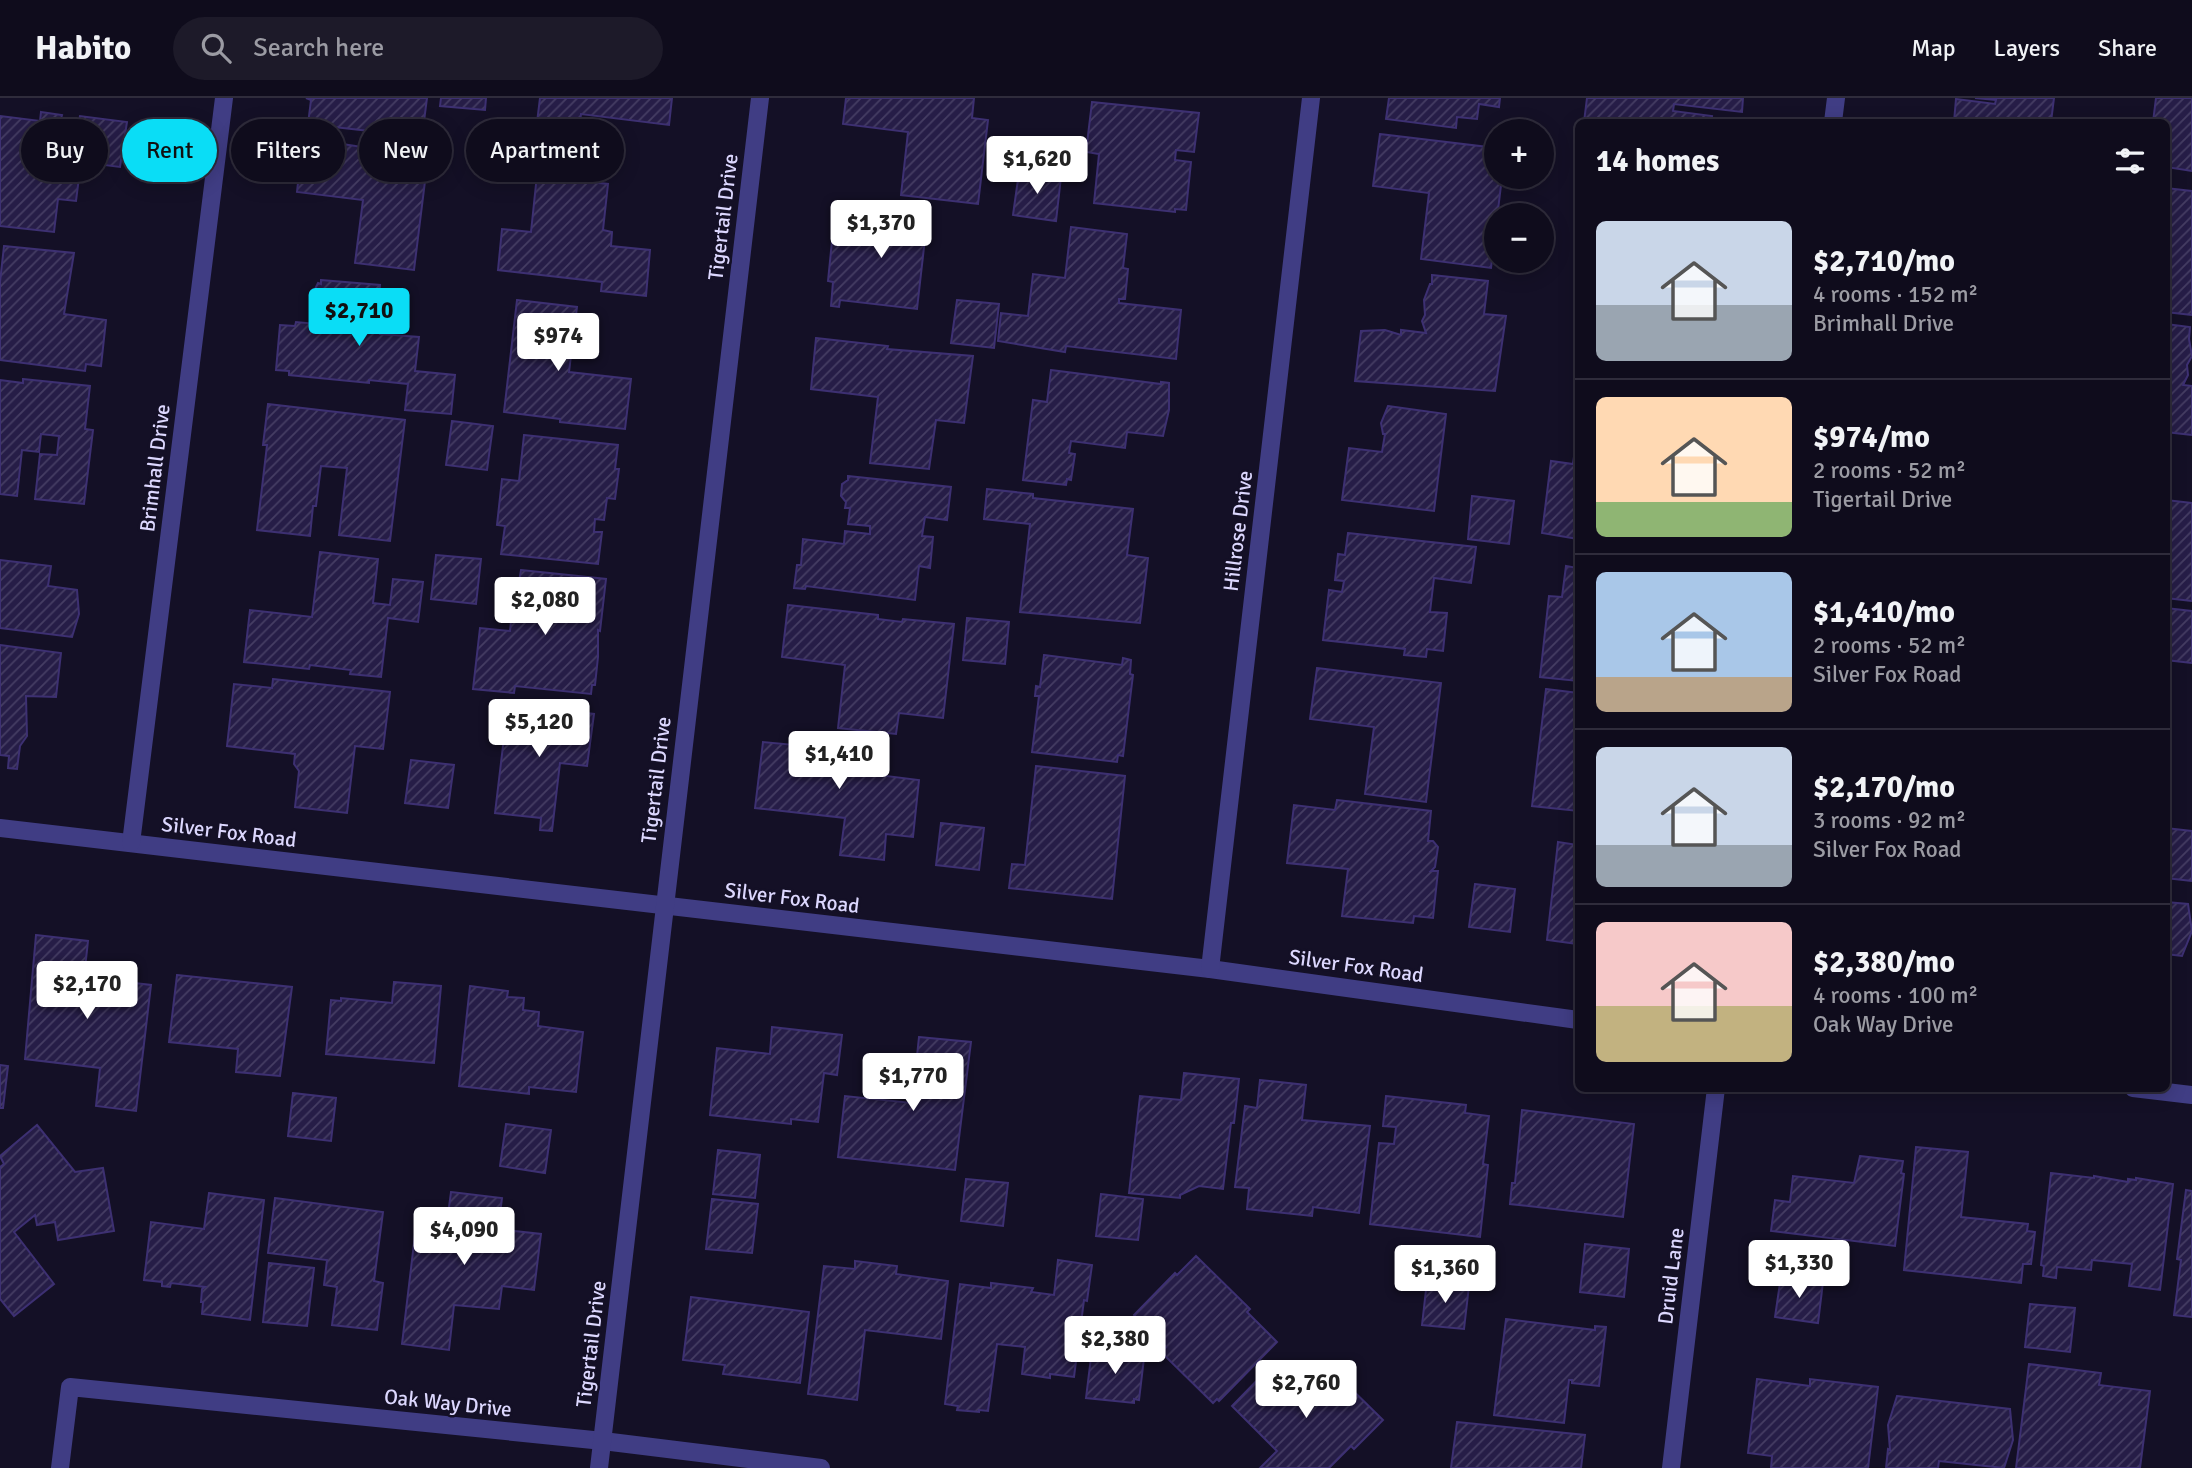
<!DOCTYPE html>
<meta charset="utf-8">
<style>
:root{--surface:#0f0c1c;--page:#1d1a29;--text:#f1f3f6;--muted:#9b9ba3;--line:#2f2c3b;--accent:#0addf6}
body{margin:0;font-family:Signika,sans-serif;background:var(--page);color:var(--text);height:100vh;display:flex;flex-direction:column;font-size:26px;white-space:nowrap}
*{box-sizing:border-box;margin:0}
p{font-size:23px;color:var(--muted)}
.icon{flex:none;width:38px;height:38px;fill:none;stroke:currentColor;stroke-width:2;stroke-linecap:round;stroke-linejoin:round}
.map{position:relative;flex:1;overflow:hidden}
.panel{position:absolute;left:1575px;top:21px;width:595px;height:973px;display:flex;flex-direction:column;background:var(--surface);border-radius:10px;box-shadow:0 4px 18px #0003,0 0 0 2px var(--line)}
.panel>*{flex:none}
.top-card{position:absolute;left:21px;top:21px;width:665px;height:63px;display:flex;gap:14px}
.buttons{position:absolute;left:1484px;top:21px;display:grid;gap:14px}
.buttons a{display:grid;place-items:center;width:70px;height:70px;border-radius:50%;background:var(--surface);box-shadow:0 4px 18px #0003,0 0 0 2px var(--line);font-size:35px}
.price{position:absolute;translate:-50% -60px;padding:0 16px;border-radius:7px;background:#fff;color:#222;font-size:23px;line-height:46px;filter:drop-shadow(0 2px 4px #0008)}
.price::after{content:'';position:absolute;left:50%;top:42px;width:21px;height:16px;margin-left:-10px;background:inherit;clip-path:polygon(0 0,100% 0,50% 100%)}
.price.current{background:var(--accent);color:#111}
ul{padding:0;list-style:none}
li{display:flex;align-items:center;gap:21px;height:175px;padding:0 21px}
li+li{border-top:2px solid var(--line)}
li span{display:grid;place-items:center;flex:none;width:196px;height:140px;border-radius:10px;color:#555}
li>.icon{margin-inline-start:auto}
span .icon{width:84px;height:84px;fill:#fffc;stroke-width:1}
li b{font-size:30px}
h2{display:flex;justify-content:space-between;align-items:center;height:84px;padding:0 21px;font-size:30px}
.chip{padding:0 24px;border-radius:32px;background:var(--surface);box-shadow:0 4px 18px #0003,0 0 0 2px var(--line);font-size:24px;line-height:63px}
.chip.current{background:var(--accent);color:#111}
header{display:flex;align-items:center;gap:42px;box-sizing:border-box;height:98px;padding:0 35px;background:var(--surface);border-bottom:2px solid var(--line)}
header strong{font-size:33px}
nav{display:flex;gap:38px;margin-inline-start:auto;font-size:24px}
.search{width:490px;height:63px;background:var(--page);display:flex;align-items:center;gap:18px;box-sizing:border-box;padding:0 24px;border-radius:38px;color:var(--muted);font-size:26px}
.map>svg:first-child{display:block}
.building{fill:url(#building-hatch);stroke:#3d3072;stroke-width:2}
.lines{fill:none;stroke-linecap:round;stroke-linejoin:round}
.minor{stroke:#403d84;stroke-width:18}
.tertiary{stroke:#403d84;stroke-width:18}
.labels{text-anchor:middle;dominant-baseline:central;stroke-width:5;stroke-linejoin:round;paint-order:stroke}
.street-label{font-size:21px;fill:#dcd7fe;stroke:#141026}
</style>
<header>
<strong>Habito</strong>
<div class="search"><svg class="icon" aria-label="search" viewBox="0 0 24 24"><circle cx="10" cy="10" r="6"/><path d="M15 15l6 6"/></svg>Search here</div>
<nav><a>Map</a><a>Layers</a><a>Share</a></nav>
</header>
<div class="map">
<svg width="2192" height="1370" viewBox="0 0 2192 1370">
<defs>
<pattern id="building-hatch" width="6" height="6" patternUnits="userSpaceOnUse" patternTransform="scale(1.75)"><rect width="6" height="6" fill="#261d47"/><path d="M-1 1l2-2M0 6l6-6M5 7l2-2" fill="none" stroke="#453d63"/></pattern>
</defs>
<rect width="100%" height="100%" fill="#141026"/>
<g class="building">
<path d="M 306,0 L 427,0 L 422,39 L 308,26 L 311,2 Z"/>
<path d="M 441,0 L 486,0 L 485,12 L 440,8 Z"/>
<path d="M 540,0 L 672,0 L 669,27 L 581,16 L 576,54 L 534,49 Z"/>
<path d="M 846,0 L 974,0 L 972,20 L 988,22 L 978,106 L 901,97 L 908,34 L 843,26 Z"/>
<path d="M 1389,0 L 1500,0 L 1499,9 L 1479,6 L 1477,21 L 1457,19 L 1456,30 L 1386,21 Z"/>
<path d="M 1587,0 L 1743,0 L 1742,14 L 1674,6 L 1673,13 L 1712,18 L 1711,24 L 1584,24 Z"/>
<path d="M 1975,0 L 2054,0 L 2051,24 L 1954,24 L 1956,1 L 1995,6 L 1996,2 Z"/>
<path d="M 2156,0 L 2192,0 L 2192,73 L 2166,69 L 2166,24 L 2153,24 Z"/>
<path d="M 1092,4 L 1199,15 L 1194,54 L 1176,52 L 1175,62 L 1191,64 L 1186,112 L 1175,111 L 1175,114 L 1094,105 L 1099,56 L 1086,54 Z"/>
<path d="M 41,14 L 62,17 L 61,21 L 79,23 L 80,18 L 127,24 L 120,69 L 81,64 L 76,103 L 58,101 L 54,134 L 0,128 L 0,18 L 40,23 Z"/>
<path d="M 1380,36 L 1496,50 L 1496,79 L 1502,79 L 1491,170 L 1421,161 L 1429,95 L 1373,88 Z"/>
<path d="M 303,40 L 428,59 L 414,172 L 355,165 L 363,102 L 297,94 Z"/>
<path d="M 538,67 L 592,72 L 591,84 L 608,86 L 603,132 L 612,134 L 611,148 L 650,152 L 646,198 L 601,193 L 602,184 L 498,172 L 502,131 L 531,134 Z"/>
<path d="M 1019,74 L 1061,79 L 1056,123 L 1013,117 Z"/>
<path d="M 2166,90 L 2192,93 L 2192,217 L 2166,214 Z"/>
<path d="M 866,108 L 928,114 L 917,211 L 840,202 L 839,209 L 831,208 L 833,184 L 828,183 L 832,143 L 856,146 L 857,133 L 864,134 Z"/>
<path d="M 1071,129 L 1127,136 L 1123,170 L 1128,171 L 1125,201 L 1119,201 L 1119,205 L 1181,212 L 1176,261 L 1066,248 L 1065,254 L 998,243 L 1001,215 L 1028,218 L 1033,176 L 1065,180 Z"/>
<path d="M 4,148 L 74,155 L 64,216 L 106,222 L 101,268 L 86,266 L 85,273 L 0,262 L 0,184 Z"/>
<path d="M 1432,177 L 1488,183 L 1484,216 L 1506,218 L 1495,293 L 1355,283 L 1361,233 L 1385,232 L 1401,237 L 1401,232 L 1426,235 L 1422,223 L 1425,217 L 1424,202 L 1430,186 L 1432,186 Z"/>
<path d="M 321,182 L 380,187 L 377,219 L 382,219 L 380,236 L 419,239 L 415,273 L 455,277 L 451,316 L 405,312 L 408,286 L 369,282 L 369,285 L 289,277 L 289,273 L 276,272 L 280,227 L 295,228 L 296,224 L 317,226 L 319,210 L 315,209 L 312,197 L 318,185 L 321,186 Z"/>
<path d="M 517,202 L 577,209 L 569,274 L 631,281 L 625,331 L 560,324 L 560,321 L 504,314 Z"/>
<path d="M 957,202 L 999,206 L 994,250 L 951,245 Z"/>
<path d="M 2166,226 L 2190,229 L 2189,241 L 2192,258 L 2187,267 L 2188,277 L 2183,287 L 2192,288 L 2192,337 L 2166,334 Z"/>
<path d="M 816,240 L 888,248 L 887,251 L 973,258 L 964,325 L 936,322 L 929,371 L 870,365 L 878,299 L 811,291 Z"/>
<path d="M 1051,272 L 1161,286 L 1161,284 L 1169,285 L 1169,312 L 1163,338 L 1127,334 L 1125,350 L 1071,343 L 1069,355 L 1075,356 L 1071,382 L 1067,381 L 1066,387 L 1023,382 L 1033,302 L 1047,304 Z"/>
<path d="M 23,281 L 90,288 L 85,331 L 93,332 L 84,406 L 35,401 L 40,356 L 57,357 L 59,338 L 41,336 L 39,354 L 22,352 L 17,398 L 0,396 L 0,282 L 23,285 Z"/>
<path d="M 268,306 L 405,322 L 390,443 L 339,437 L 347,370 L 321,368 L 316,408 L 313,408 L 310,438 L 257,432 L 267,347 L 263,347 Z"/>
<path d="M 1388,308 L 1446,316 L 1434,413 L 1342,402 L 1349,350 L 1382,354 L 1385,336 L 1383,336 L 1381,325 Z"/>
<path d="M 452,323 L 493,328 L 487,372 L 446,367 Z"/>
<path d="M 1578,330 L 1578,441 L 1542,435 L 1551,363 L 1573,366 Z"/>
<path d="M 524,337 L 618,347 L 615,371 L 619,371 L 615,401 L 607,400 L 604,422 L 595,421 L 594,434 L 602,434 L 598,466 L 501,456 L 505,428 L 497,427 L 502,381 L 519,383 Z"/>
<path d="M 848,378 L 951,389 L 947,422 L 925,419 L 922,438 L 933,439 L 930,470 L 919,468 L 915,502 L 806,488 L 805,491 L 794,490 L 797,467 L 801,467 L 803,441 L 844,446 L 845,433 L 870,436 L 870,428 L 848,426 L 850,410 L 845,410 L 846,404 L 841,398 L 842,386 L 848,382 Z"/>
<path d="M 987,391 L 1033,396 L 1033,400 L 1133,411 L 1127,457 L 1148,460 L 1140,525 L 1020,514 L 1030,426 L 984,421 Z"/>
<path d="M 1472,398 L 1514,403 L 1509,446 L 1468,441 Z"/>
<path d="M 2166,402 L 2192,405 L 2192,503 L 2166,500 Z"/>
<path d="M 1348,435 L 1476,449 L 1471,485 L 1434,480 L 1430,514 L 1447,515 L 1443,553 L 1427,551 L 1426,559 L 1404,557 L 1405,551 L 1323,542 L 1329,492 L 1342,494 L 1344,483 L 1335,482 L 1338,456 L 1345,457 Z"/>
<path d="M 320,454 L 378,461 L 373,505 L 390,507 L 393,481 L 423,484 L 418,524 L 388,520 L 381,579 L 350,576 L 351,572 L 310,567 L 309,571 L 244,564 L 250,512 L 312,519 Z"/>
<path d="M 436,457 L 481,461 L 476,506 L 431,501 Z"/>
<path d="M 0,462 L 51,468 L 48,488 L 77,492 L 79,516 L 72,539 L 0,530 Z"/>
<path d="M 1566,468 L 1578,470 L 1578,583 L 1540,579 L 1549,498 L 1562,499 Z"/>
<path d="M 521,472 L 606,481 L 600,533 L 598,532 L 598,559 L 595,587 L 592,587 L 591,596 L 515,588 L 514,595 L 473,591 L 480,530 L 510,533 L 515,483 L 519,484 Z"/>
<path d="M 788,507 L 878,517 L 878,521 L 902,524 L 903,521 L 954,526 L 943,620 L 899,615 L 896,636 L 838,630 L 845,567 L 782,559 Z"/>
<path d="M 2166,510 L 2192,513 L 2192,565 L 2166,562 Z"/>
<path d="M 967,520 L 1009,524 L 1005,566 L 963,562 Z"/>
<path d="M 0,547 L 61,555 L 56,599 L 26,598 L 27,638 L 20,648 L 17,671 L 8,670 L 9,658 L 0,657 Z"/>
<path d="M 1044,557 L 1122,567 L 1123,560 L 1131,562 L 1130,576 L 1133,577 L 1123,658 L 1118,657 L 1117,664 L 1032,654 L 1039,598 L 1035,598 L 1036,588 L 1040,589 Z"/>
<path d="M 1317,570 L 1441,585 L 1426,704 L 1365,696 L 1374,629 L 1310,621 Z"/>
<path d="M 273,581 L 390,594 L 383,651 L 355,648 L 347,715 L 295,709 L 299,673 L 294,666 L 295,656 L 227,648 L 234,586 L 272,590 Z"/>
<path d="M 1546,591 L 1578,595 L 1578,713 L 1532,708 Z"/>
<path d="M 508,606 L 594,616 L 587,668 L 560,665 L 552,733 L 540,732 L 541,720 L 495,715 Z"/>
<path d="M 805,640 L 881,649 L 878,677 L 919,682 L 913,739 L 886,736 L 884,762 L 840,757 L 845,720 L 755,710 L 763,644 L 805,648 Z"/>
<path d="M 411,662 L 454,667 L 448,710 L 405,705 Z"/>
<path d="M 1036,668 L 1125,678 L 1112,801 L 1009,790 L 1012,766 L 1025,767 Z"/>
<path d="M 1337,702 L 1431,713 L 1428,743 L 1433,743 L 1438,749 L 1435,769 L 1431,773 L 1438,773 L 1433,820 L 1414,818 L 1413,825 L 1342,818 L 1348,771 L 1287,765 L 1294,707 L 1335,712 Z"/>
<path d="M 941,725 L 984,730 L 979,772 L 936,767 Z"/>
<path d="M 2166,730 L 2192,733 L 2192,783 L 2166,780 Z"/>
<path d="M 1558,744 L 1578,747 L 1578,846 L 1547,842 Z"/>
<path d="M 1475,786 L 1515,791 L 1510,834 L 1469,829 Z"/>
<path d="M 2166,804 L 2188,806 L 2192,833 L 2182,858 L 2166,856 Z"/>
<path d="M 36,837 L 88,843 L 81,907 L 88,908 L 92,880 L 151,887 L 136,1013 L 96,1008 L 100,970 L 25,961 Z"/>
<path d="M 177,877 L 292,889 L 280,978 L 236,974 L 238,951 L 169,944 Z"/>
<path d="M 394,884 L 441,888 L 434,965 L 326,956 L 331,902 L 341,903 L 341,900 L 392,905 Z"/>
<path d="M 470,888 L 508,893 L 507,899 L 524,900 L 523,912 L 539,914 L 538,928 L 583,934 L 576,994 L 529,989 L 529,996 L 459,988 Z"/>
<path d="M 772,929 L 842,937 L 837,977 L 824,975 L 818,1024 L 791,1021 L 791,1026 L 710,1017 L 717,950 L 770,956 Z"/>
<path d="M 919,939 L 971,944 L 955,1072 L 838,1059 L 845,998 L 912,1005 Z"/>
<path d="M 0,967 L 8,968 L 3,1010 L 0,1010 Z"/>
<path d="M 1184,975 L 1239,981 L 1234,1025 L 1231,1025 L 1223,1091 L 1199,1088 L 1180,1097 L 1180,1100 L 1129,1095 L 1140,998 L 1181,1002 Z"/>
<path d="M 1260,982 L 1306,987 L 1302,1022 L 1370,1028 L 1359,1115 L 1313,1109 L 1312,1118 L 1247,1111 L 1249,1090 L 1235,1089 L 1245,1008 L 1257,1010 Z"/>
<path d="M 293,995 L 336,1000 L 331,1043 L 288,1038 Z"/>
<path d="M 1386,998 L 1466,1007 L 1465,1015 L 1489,1018 L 1483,1066 L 1488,1067 L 1480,1139 L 1370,1126 L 1379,1045 L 1394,1046 L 1396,1029 L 1383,1028 Z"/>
<path d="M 1522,1012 L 1634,1026 L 1623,1119 L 1510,1106 L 1512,1085 L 1515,1085 Z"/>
<path d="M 506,1026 L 551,1032 L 545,1075 L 500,1068 Z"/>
<path d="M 37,1027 L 75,1074 L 103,1070 L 114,1133 L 58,1142 L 55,1124 L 37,1127 L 35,1117 L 14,1134 L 54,1186 L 14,1218 L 0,1201 L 0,1069 L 4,1066 L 0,1058 Z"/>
<path d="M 1916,1049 L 1968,1054 L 1961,1119 L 2028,1126 L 2027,1133 L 2035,1134 L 2031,1166 L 2023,1166 L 2021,1185 L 1904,1172 Z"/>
<path d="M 718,1052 L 760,1057 L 755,1100 L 713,1096 Z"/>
<path d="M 1860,1058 L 1903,1063 L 1901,1075 L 1904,1076 L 1895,1148 L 1771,1133 L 1775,1102 L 1790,1104 L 1793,1078 L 1854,1085 Z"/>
<path d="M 2051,1075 L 2094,1080 L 2094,1078 L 2128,1084 L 2128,1081 L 2136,1082 L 2136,1080 L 2173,1086 L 2160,1192 L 2129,1188 L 2132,1166 L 2092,1162 L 2091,1172 L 2057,1169 L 2056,1180 L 2043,1178 L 2044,1168 L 2041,1167 Z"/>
<path d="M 966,1081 L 1008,1085 L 1003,1128 L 961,1123 Z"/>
<path d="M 2186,1092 L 2192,1093 L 2192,1219 L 2174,1217 L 2181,1162 L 2177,1161 Z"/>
<path d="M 451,1094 L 502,1100 L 498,1131 L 541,1136 L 534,1192 L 502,1188 L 499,1211 L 454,1207 L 449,1252 L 402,1246 L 417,1120 L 447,1124 Z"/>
<path d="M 209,1095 L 264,1102 L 250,1222 L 202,1216 L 203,1204 L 201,1204 L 202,1191 L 205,1189 L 171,1185 L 170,1189 L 162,1188 L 162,1184 L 144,1182 L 151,1124 L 204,1131 Z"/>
<path d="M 1101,1096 L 1143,1101 L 1138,1142 L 1096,1138 Z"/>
<path d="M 275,1100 L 383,1114 L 374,1183 L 383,1185 L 377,1232 L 332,1227 L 337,1189 L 324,1187 L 327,1162 L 268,1155 Z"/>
<path d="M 712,1101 L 758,1106 L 752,1155 L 706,1151 Z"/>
<path d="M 1585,1146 L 1629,1151 L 1624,1199 L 1580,1194 Z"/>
<path d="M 1196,1158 L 1250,1211 L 1247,1214 L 1277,1244 L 1219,1303 L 1217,1301 L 1213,1305 L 1161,1254 L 1166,1249 L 1134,1217 L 1175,1175 L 1177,1177 Z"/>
<path d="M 1058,1162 L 1092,1167 L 1087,1203 L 1084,1202 L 1074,1279 L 1050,1276 L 1050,1280 L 1022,1276 L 1025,1249 L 997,1246 L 988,1313 L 979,1312 L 979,1314 L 957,1312 L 958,1308 L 945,1306 L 960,1186 L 991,1190 L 991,1185 L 1033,1190 L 1031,1194 L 1054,1197 Z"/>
<path d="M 855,1163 L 897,1168 L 896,1176 L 948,1183 L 941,1241 L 865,1232 L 857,1302 L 808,1296 L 824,1168 L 855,1171 Z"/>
<path d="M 269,1165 L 314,1170 L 307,1228 L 263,1224 Z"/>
<path d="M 1781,1178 L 1823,1184 L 1818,1225 L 1775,1219 Z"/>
<path d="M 1427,1183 L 1469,1188 L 1464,1231 L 1422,1227 Z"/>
<path d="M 691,1199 L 809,1214 L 800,1285 L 723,1276 L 725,1267 L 683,1262 Z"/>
<path d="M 2030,1206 L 2075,1210 L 2070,1254 L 2025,1249 Z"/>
<path d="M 1506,1221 L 1595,1232 L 1595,1228 L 1606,1229 L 1599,1288 L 1572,1285 L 1572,1282 L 1569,1282 L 1564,1325 L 1494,1317 Z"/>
<path d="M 1092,1251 L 1138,1256 L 1137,1259 L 1144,1260 L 1139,1302 L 1134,1301 L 1134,1305 L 1086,1300 Z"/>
<path d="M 1274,1265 L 1307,1299 L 1333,1273 L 1383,1322 L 1354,1351 L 1351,1348 L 1329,1370 L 1260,1370 L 1277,1353 L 1232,1308 Z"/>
<path d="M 2029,1266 L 2101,1275 L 2099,1287 L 2150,1293 L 2140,1370 L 2016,1370 Z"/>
<path d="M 1757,1281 L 1810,1288 L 1810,1281 L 1878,1289 L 1868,1370 L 1771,1370 L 1772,1358 L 1748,1355 Z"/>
<path d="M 1897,1298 L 2010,1311 L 2013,1342 L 2004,1370 L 1939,1363 L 1938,1370 L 1886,1370 L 1888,1351 L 1890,1352 L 1888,1327 Z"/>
<path d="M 1457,1324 L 1585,1337 L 1581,1370 L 1451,1370 Z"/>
</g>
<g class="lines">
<g class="minor">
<path d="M 0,730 L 1210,871 L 1578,922"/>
<path d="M 131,745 L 224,0"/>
<path d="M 1210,871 L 1311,0"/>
<path d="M 2133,990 L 2192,997"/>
<path d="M 60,1370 L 70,1289 L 603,1343 L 821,1370"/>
<path d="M 599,1370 L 760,0"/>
</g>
<g class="tertiary">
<path d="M 1833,24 L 1836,0"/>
<path d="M 1671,1370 L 1716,990"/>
</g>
</g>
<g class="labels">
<g class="street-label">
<text transform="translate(723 119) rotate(-83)">Tigertail Drive</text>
<text transform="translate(155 370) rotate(-83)">Brimhall Drive</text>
<text transform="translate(1238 433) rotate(-83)">Hillrose Drive</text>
<text transform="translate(656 682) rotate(-83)">Tigertail Drive</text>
<text transform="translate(229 734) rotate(7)">Silver Fox Road</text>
<text transform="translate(792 800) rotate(7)">Silver Fox Road</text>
<text transform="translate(1356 868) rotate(8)">Silver Fox Road</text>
<text transform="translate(1671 1178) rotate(-83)">Druid Lane</text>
<text transform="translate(591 1246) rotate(-83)">Tigertail Drive</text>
<text transform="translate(448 1305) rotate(6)">Oak Way Drive</text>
</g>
</g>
</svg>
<div class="buttons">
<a>+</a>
<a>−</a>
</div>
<b class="price" style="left:1037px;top:98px">$1,620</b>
<b class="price" style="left:881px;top:162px">$1,370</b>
<b class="price current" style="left:359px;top:250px">$2,710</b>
<b class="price" style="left:558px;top:275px">$974</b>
<b class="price" style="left:545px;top:539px">$2,080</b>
<b class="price" style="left:539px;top:661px">$5,120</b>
<b class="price" style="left:839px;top:693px">$1,410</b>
<b class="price" style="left:87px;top:923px">$2,170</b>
<b class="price" style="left:913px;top:1015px">$1,770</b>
<b class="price" style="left:464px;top:1169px">$4,090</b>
<b class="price" style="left:1799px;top:1202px">$1,330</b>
<b class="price" style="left:1445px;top:1207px">$1,360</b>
<b class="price" style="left:1115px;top:1278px">$2,380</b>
<b class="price" style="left:1306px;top:1322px">$2,760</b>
<div class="top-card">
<a class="chip">Buy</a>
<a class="chip current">Rent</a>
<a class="chip">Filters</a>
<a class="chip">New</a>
<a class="chip">Apartment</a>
</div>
<section class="panel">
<h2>14 homes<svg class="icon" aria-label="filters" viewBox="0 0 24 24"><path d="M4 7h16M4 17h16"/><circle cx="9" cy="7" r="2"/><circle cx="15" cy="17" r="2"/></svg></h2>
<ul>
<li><span style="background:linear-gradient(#c9d6e8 60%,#9aa5b1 0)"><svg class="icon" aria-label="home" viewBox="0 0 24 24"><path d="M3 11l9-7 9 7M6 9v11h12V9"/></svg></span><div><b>$2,710/mo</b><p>4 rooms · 152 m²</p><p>Brimhall Drive</p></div></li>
<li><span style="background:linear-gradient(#ffd9b3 75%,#8fb573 0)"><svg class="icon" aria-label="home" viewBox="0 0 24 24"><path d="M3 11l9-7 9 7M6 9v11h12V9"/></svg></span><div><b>$974/mo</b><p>2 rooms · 52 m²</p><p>Tigertail Drive</p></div></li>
<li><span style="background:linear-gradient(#a9c7e8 75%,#b9a48a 0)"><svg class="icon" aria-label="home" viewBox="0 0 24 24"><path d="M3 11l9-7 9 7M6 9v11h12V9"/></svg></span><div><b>$1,410/mo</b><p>2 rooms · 52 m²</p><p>Silver Fox Road</p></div></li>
<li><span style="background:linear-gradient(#c9d6e8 70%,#9aa5b1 0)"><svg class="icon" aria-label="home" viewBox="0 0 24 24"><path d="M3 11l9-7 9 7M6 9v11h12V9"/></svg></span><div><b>$2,170/mo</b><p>3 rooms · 92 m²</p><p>Silver Fox Road</p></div></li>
<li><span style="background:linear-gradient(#f6c9c9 60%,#c2b280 0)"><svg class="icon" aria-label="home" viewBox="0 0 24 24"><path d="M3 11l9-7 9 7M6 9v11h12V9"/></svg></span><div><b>$2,380/mo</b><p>4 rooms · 100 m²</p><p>Oak Way Drive</p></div></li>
</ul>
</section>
</div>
